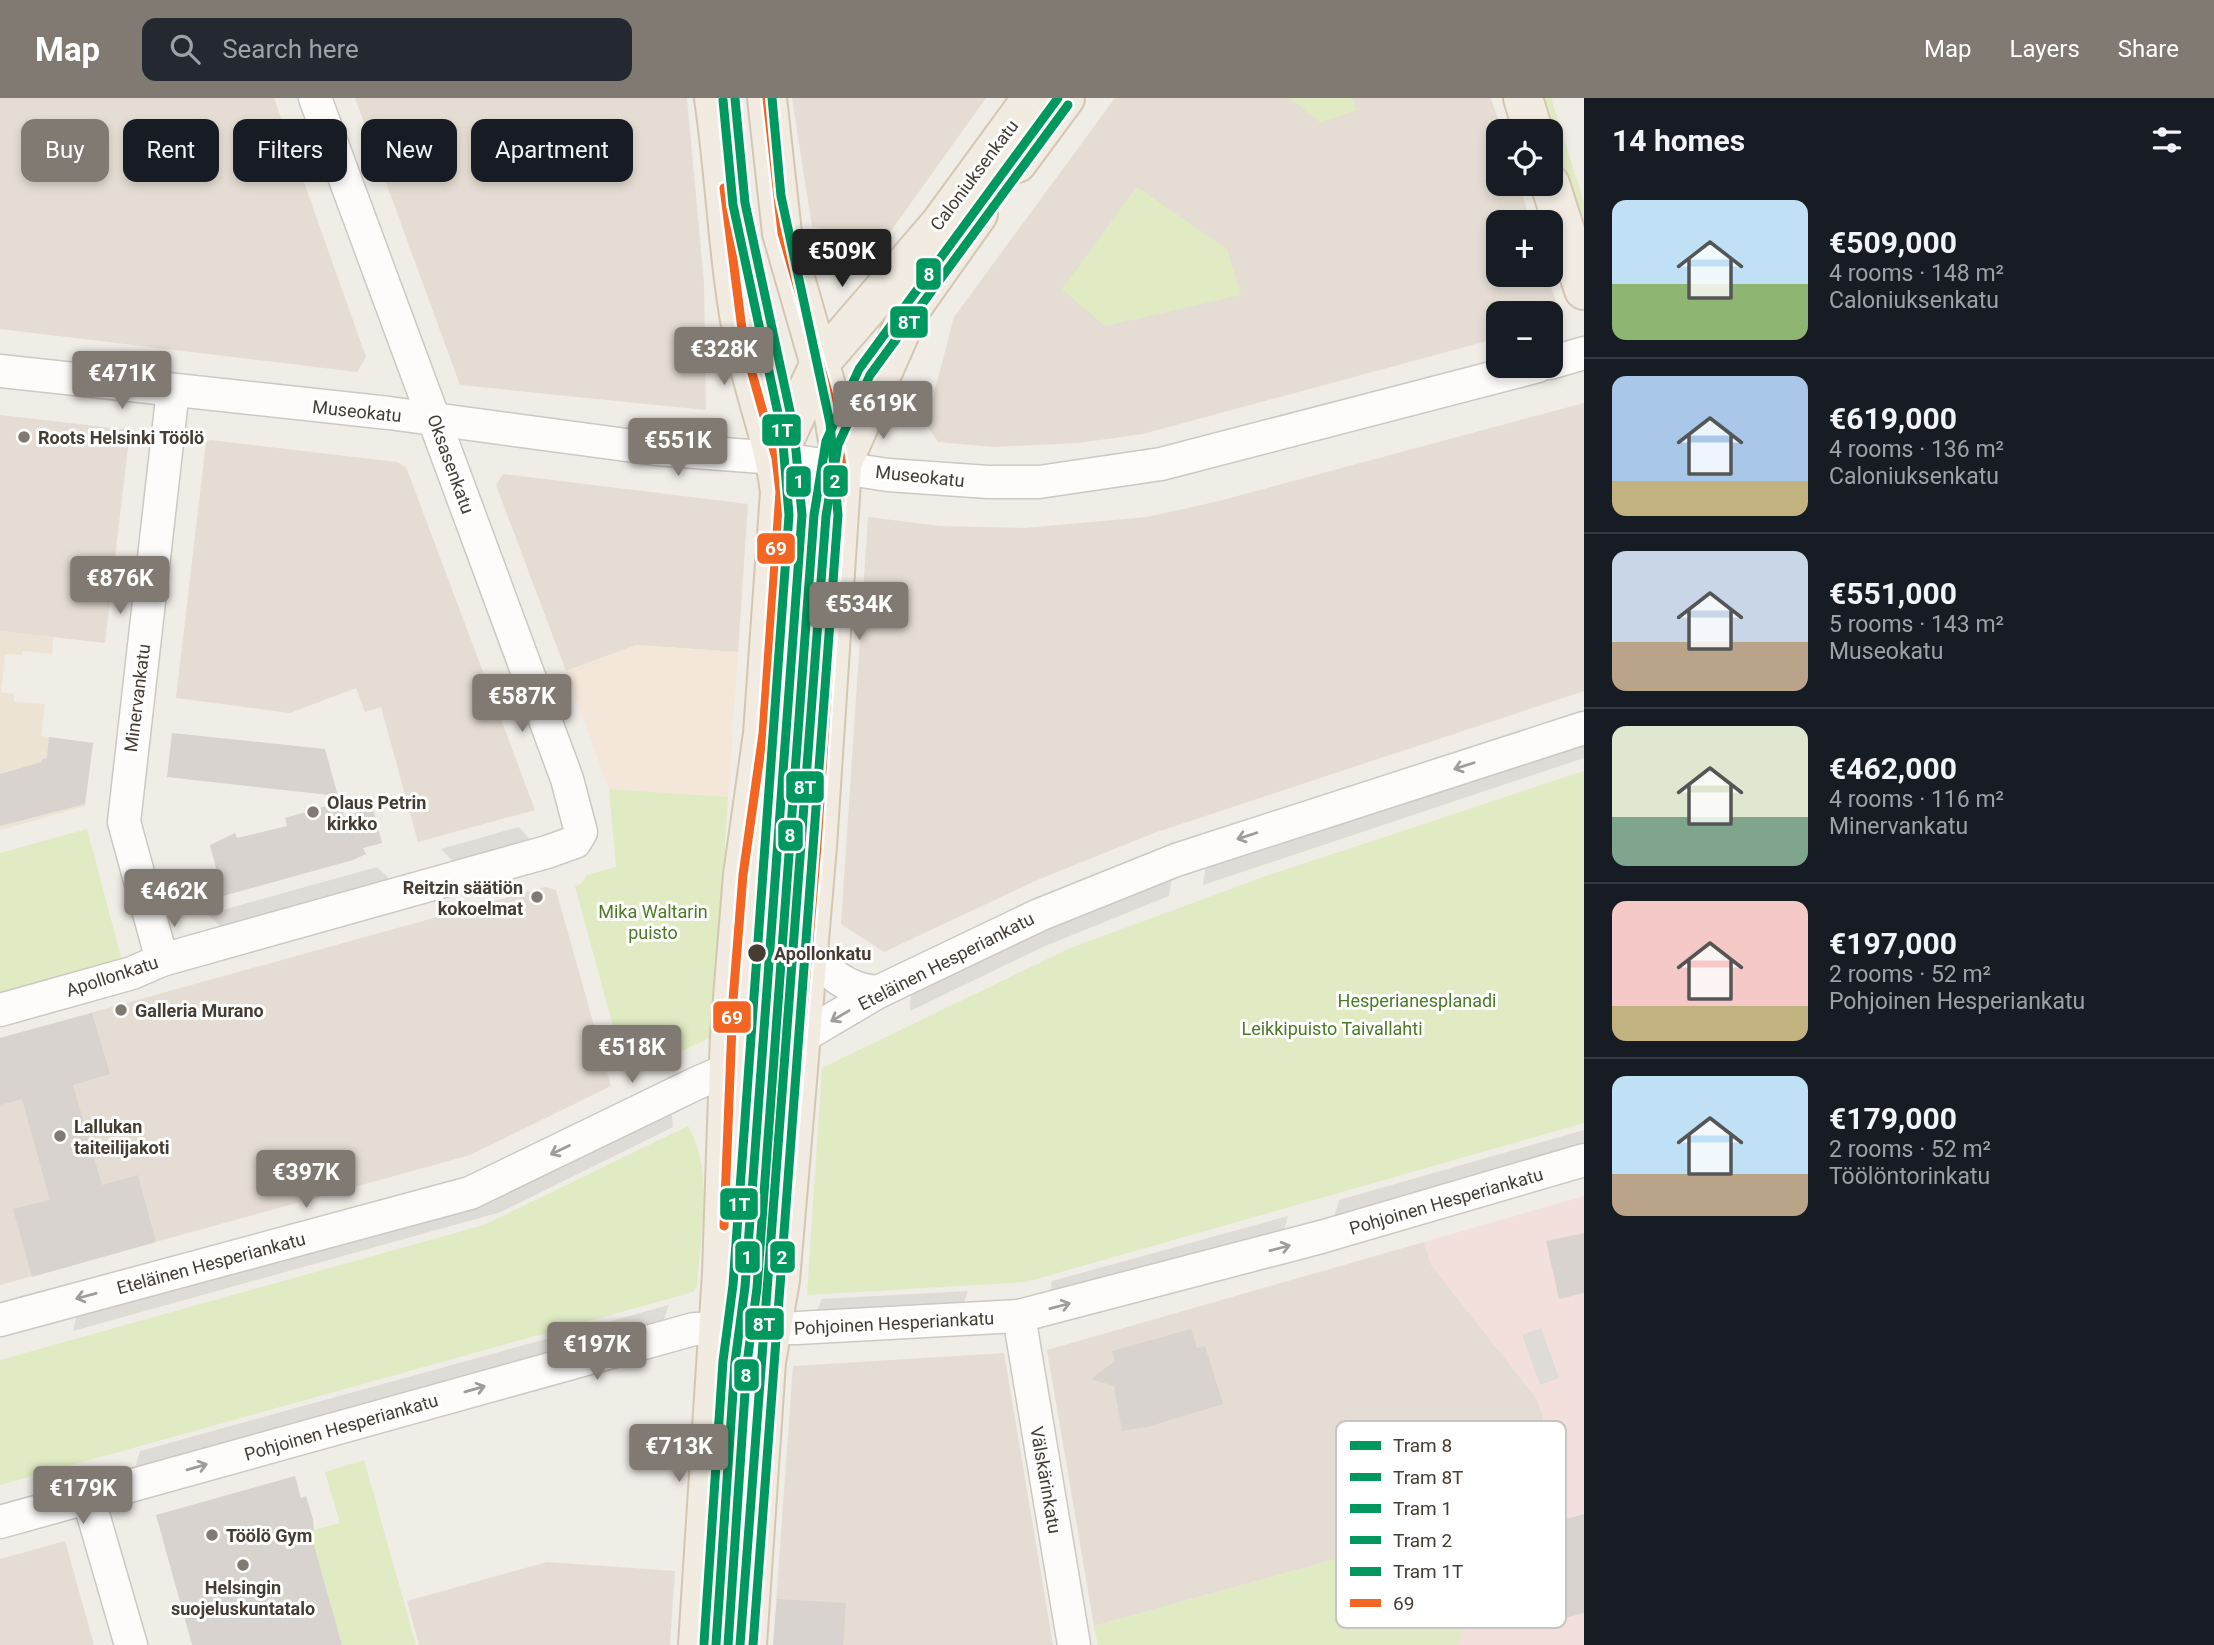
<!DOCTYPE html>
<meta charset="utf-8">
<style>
:root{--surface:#171b24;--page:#242831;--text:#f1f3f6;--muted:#9ea1a6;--line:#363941;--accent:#817a72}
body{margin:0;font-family:Roboto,sans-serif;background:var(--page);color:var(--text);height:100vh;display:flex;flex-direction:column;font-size:26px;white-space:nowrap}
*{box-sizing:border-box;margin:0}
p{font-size:23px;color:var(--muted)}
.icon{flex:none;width:38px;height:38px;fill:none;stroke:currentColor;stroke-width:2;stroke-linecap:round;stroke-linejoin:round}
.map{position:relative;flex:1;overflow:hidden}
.details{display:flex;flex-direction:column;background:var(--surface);width:630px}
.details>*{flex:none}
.top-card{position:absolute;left:21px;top:21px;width:665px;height:63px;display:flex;gap:14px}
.tools{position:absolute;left:1486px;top:21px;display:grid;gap:14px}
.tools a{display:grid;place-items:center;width:77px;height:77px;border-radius:14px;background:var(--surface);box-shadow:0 4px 10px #0003;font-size:35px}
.price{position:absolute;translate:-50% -60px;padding:0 16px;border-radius:7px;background:var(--accent);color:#fff;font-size:23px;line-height:46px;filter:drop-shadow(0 2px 4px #0008)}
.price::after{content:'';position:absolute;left:50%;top:42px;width:21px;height:16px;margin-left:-10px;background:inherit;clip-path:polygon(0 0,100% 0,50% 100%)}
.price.on{background:#222;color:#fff}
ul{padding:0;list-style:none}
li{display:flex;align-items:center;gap:21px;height:175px;padding:0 28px}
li+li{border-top:2px solid var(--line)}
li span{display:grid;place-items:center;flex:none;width:196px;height:140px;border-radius:14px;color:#555}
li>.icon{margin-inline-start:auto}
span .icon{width:84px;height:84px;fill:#fffc;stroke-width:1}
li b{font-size:30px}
h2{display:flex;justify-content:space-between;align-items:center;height:84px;padding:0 28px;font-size:30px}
.chip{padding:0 24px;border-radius:14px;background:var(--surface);box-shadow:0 4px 10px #0003;font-size:24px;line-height:63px}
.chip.on{background:var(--accent);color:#fff}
header{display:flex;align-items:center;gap:42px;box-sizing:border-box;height:98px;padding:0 35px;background:var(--accent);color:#fff}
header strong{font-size:33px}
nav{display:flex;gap:38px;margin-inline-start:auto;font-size:24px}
.search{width:490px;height:63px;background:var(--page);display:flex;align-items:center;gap:18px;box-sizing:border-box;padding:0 24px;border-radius:14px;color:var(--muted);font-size:26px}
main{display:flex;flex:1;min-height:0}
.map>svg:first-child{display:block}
.residential{fill:#e5ddd3}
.commercial{fill:#f4e6d8}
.education{fill:#ece3d5}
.medical{fill:#f3e0dd}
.green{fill:#e0ebc4}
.parking{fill:#dfdbd6}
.building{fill:#d8d3ce}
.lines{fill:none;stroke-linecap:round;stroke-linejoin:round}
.minor-casing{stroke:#ccc8c2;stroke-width:35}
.major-casing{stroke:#d3c7b2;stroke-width:42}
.minor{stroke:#fdfcfb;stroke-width:32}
.major{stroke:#f1ebe2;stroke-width:38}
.bus-1-casing{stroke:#fff;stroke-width:14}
.bus-1{stroke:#f26522;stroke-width:9}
.tram-1-casing{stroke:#fff;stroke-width:14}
.tram-2-casing{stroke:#fff;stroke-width:14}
.tram-3-casing{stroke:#fff;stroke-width:14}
.tram-4-casing{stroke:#fff;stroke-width:14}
.tram-5-casing{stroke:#fff;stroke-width:14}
.tram-1{stroke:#00985f;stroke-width:9}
.tram-2{stroke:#00985f;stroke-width:9}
.tram-3{stroke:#00985f;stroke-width:9}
.tram-4{stroke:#00985f;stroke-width:9}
.tram-5{stroke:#00985f;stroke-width:9}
.oneway{stroke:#a19c97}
.poi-dot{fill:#817a72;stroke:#fff;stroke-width:2.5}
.stop-dot{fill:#453d33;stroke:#fff;stroke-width:2.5}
.labels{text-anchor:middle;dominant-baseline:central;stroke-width:6;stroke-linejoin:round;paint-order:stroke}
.street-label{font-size:18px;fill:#453d33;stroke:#fff}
.poi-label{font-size:18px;font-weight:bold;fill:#453d33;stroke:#fff;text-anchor:start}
.park-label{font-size:18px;fill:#4b7b22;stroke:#fff}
.stop-label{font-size:18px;font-weight:bold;fill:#453d33;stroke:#fff;text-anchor:start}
.key{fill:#fff;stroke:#c7c5c2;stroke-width:2}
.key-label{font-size:19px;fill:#453d33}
.line-badge{stroke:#fff;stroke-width:2.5}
.badge-label{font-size:19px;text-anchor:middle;font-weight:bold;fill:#fff}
</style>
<header>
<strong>Map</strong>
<div class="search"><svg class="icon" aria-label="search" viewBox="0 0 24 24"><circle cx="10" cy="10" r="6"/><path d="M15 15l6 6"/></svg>Search here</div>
<nav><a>Map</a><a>Layers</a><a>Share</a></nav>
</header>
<main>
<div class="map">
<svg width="1584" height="1547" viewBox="0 0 1584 1547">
<rect width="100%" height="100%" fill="#f0ece6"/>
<g class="residential">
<path d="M 0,0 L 274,0 L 366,259 L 357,274 L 0,231 Z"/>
<path d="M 355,0 L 687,0 L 704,185 L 706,312 L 460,287 Z"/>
<path d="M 792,0 L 986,0 L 883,144 L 812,129 Z"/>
<path d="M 1115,0 L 1491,0 L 1502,33 L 1498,33 L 1498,86 L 1519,86 L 1531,124 L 1498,124 L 1498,177 L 1547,177 L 1562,222 L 1551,226 L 1550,215 L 1498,215 L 1498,240 L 1143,336 L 1078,345 L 993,349 L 938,344 L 928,329 L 929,314 L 954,219 Z"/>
<path d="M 1584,305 L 1584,593 L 1154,735 L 1035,783 L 884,854 L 841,826 L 868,419 L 940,428 L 1024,430 L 1147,419 L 1219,403 Z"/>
<path d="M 0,317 L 130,332 L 105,545 L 0,533 Z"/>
<path d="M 210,342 L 397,364 L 406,369 L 535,712 L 418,744 L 381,609 L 365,614 L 356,590 L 290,615 L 176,600 L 206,344 Z"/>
<path d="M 503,376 L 748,406 L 738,554 L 636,547 L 566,573 L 496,387 Z"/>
<path d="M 545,789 L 556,792 L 611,988 L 470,1057 L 0,1187 L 0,940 Z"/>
<path d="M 1424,1144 L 1432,1167 L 1537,1301 L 1552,1345 L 1463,1375 L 1442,1432 L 1094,1528 L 1047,1252 Z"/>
<path d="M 1004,1255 L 1053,1547 L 773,1547 L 793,1268 Z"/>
<path d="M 65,1443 L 94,1547 L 0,1547 L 0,1461 Z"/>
<path d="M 547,1464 L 675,1473 L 670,1547 L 419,1547 L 407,1503 Z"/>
</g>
<path class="commercial" d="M 636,547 L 738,554 L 728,699 L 609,691 L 566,573 Z"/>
<path class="education" d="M 0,533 L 53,539 L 52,556 L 23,553 L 22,557 L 5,556 L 1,594 L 14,596 L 14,604 L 45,606 L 41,638 L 93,645 L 85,708 L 0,732 Z"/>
<path class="medical" d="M 1584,1098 L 1584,1547 L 1098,1547 L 1094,1528 L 1441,1432 L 1463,1375 L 1551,1345 L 1537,1301 L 1431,1167 L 1424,1144 Z"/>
<g class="green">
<path d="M 1289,0 L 1352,0 L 1357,12 L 1320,24 Z"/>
<path d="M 1535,0 L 1551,0 L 1584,104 L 1584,154 L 1551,49 L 1550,33 Z"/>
<path d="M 1137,89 L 1227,151 L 1241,197 L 1105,228 L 1062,191 Z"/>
<path d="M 1584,673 L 1584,1025 L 1026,1184 L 807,1197 L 822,970 L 1068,851 L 1263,779 Z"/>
<path d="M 609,691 L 728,699 L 713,938 L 627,980 L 575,788 L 581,786 L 587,777 L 616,769 Z"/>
<path d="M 87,731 L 122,863 L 0,896 L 0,755 Z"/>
<path d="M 688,1028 C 715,1075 700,1136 697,1188 L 693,1194 L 0,1387 L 0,1262 L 484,1127 Z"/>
<path d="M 364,1362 L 416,1547 L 342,1547 L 310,1433 L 340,1425 L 325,1374 Z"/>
<path d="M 1442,1432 L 1471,1475 L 1464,1530 L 1457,1547 L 1098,1547 L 1094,1528 Z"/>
</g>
<g class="parking">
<path d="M 1584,639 L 1584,660 L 1203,787 L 1206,766 Z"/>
<path d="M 519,729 L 533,745 L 456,767 L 441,751 Z"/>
<path d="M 377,769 L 394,785 L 225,833 L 208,816 Z"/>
<path d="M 1172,778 L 1169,798 L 1045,848 L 910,913 L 911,891 L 1045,829 Z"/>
<path d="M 671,1009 L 673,1029 L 501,1114 L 73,1233 L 78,1211 L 490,1096 Z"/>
<path d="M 1584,1032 L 1584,1052 L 1333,1123 L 1339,1102 Z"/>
<path d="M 1288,1118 L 1282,1139 L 1048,1204 L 1052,1183 Z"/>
<path d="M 968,1193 L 961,1213 L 813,1221 L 822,1201 Z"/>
<path d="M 669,1207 L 661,1229 L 133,1377 L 140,1353 Z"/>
<path d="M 1541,1230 L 1559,1280 L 1540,1287 L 1522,1237 Z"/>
</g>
<g class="building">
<path d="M 172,635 L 325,651 L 338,698 L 167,679 Z"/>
<path d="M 49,639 L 93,645 L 85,706 L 0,728 L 0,676 L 42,664 L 41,662 L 47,660 Z"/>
<path d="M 340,704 L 344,718 L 373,710 L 382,745 L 363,750 L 366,756 L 353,762 L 223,798 L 210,747 L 235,735 L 237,740 L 287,728 L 285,720 Z"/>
<path d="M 92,915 L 110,976 L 73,987 L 102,1087 L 138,1077 L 156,1144 L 32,1179 L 13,1111 L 50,1102 L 22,1001 L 0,1007 L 0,940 Z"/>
<path d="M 1584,1135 L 1584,1195 L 1559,1201 L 1546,1143 Z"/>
<path d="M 1191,1231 L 1197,1250 L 1205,1248 L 1223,1306 L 1147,1329 L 1122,1333 L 1114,1288 L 1091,1281 L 1115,1263 L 1112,1253 Z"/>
<path d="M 295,1378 L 301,1400 L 306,1398 L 313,1421 L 314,1433 L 310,1433 L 342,1547 L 192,1547 L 156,1417 Z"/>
<path d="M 1536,1381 L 1549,1426 L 1584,1416 L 1584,1515 L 1527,1530 L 1489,1394 Z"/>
<path d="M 777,1501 L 846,1505 L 843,1547 L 773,1547 Z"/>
</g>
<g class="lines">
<defs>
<g id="minor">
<path d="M 1550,265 L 1584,255"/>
<path d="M 0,273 L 389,315 L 656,351 L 776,360 L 888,377 L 988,384 L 1039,384 L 1161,366 L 1538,268"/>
<path d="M 808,849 C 826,874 846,892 878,894"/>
<path d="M 162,862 L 124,724 L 173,292"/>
<path d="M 0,912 L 132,875 L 162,862 L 547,754 L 575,744 L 581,734 L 567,681 L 315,0"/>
<path d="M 1019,1218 L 1074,1547"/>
<path d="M 0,1222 L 470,1095 L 695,986 L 800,940 L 878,894 L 1039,817 L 1176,762 L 1584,630"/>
<path d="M 88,1399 L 131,1547"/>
<path d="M 0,1424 L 694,1231 L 797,1230 L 1019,1218 L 1321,1139 L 1584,1062"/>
</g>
<g id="major">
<path d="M 1523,0 L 1533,33"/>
<path d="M 1017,65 L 1065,0"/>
<path d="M 1550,86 L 1584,192"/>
<path d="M 776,360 L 820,265 L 940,126 L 1032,0"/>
<path d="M 842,366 L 910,212 L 978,116"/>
<path d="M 698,1547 L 722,1175 L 730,937 L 743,777 L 763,636 L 780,394 C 774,343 754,295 744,244 C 728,163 726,81 714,0"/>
<path d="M 747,1547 L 766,1264 L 780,1182 L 817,748 L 842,368 L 833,312 L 782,135 L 767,0"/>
</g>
</defs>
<use href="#minor" class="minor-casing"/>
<use href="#major" class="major-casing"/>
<use href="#minor" class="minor"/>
<use href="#major" class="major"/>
<defs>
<g id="bus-1">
<path d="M 724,90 L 744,247 L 776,360 L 780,394 L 763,636 L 743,777 L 733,902 L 724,1128"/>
<path d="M 747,1547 L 766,1264 L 780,1182 L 817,748 L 842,368 L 833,312 L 782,135 L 767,0"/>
</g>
</defs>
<use href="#bus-1" class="bus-1-casing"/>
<use href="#bus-1" class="bus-1"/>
<defs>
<path id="tram-1" d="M 728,1547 L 747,1265 L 757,1190 L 814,417 L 826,343 L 859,271 L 1058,0"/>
<path id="tram-2" d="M 740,1547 L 826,418 L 838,347 L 870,277 L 1068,7"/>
<path id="tram-3" d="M 716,1546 L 735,1264 L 745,1189 L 802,417 L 794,332 L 745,105 L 735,1"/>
<path id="tram-4" d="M 753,1547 L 838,417 L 830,325 L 781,98 L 772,0"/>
<path id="tram-5" d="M 704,1545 L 723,1263 L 733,1187 L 789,417 L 782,334 L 733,107 L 723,2"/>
</defs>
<use href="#tram-1" class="tram-1-casing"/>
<use href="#tram-2" class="tram-2-casing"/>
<use href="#tram-3" class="tram-3-casing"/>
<use href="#tram-4" class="tram-4-casing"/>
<use href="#tram-5" class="tram-5-casing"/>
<use href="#tram-1" class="tram-1"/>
<use href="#tram-2" class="tram-2"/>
<use href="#tram-3" class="tram-3"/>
<use href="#tram-4" class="tram-4"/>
<use href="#tram-5" class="tram-5"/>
</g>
<defs><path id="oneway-shaft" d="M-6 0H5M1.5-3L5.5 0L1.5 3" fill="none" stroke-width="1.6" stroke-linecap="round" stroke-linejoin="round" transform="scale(1.75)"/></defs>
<g class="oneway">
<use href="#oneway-shaft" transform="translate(1464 668) rotate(162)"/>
<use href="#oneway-shaft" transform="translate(1247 738) rotate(162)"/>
<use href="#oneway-shaft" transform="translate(840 918) rotate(149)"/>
<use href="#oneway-shaft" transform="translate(560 1052) rotate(154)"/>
<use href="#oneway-shaft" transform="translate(1280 1150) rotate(-15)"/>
<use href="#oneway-shaft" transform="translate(86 1198) rotate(165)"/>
<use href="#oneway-shaft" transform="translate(1060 1208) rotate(-15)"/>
<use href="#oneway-shaft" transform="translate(475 1291) rotate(-16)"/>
<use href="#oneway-shaft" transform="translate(197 1369) rotate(-16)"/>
</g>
<g class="poi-dot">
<circle cx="24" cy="339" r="7"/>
<circle cx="313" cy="714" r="7"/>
<circle cx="537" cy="799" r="7"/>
<circle cx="121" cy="912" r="7"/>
<circle cx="60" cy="1038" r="7"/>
<circle cx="212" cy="1437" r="7"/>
<circle cx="243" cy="1467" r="7"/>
</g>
<circle class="stop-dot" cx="757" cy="855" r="10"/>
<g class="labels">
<g class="street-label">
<text transform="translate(974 77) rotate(-53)">Caloniuksenkatu</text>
<text transform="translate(357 313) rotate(6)">Museokatu</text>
<text transform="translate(451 366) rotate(70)">Oksasenkatu</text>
<text transform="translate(920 378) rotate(6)">Museokatu</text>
<text transform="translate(137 600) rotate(-83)">Minervankatu</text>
<text transform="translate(946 863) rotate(-27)">Eteläinen Hesperiankatu</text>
<text transform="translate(112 878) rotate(-18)">Apollonkatu</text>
<text transform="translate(1446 1103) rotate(-16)">Pohjoinen Hesperiankatu</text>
<text transform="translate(211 1165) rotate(-15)">Eteläinen Hesperiankatu</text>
<text transform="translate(894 1225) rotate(-3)">Pohjoinen Hesperiankatu</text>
<text transform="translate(341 1329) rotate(-16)">Pohjoinen Hesperiankatu</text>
<text transform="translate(1046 1382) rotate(80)">Välskärinkatu</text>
</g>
<g class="poi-label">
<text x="38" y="339">Roots Helsinki Töölö</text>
<text x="327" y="704">Olaus Petrin<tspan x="327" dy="21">kirkko</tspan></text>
<text x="523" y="789" text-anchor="end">Reitzin säätiön<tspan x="523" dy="21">kokoelmat</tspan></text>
<text x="135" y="912">Galleria Murano</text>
<text x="74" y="1028">Lallukan<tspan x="74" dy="21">taiteilijakoti</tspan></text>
<text x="226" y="1437">Töölö Gym</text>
<text x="243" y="1489" text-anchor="middle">Helsingin<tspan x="243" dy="21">suojeluskuntatalo</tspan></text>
</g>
<g class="park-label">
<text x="653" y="813">Mika Waltarin<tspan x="653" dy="21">puisto</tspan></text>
<text x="1417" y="902">Hesperianesplanadi</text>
<text x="1332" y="930">Leikkipuisto Taivallahti</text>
</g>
<g class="stop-label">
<text x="774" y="855">Apollonkatu</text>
</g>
</g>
<rect x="1336" y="1323" width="230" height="207" rx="10" class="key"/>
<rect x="1350" y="1343" width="31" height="9" fill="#00985f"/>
<rect x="1350" y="1375" width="31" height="8" fill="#00985f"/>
<rect x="1350" y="1406" width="31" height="9" fill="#00985f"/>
<rect x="1350" y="1438" width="31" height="8" fill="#00985f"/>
<rect x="1350" y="1469" width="31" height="9" fill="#00985f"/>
<rect x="1350" y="1501" width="31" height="8" fill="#f26522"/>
<g class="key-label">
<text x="1393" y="1354">Tram 8</text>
<text x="1393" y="1386">Tram 8T</text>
<text x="1393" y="1417">Tram 1</text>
<text x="1393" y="1449">Tram 2</text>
<text x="1393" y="1480">Tram 1T</text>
<text x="1393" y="1512">69</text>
</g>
<g class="line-badge">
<rect x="915" y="159" width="27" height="34" rx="7" fill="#00985f"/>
<rect x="889" y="207" width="40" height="34" rx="7" fill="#00985f"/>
<rect x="761" y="315" width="41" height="34" rx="7" fill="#00985f"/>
<rect x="822" y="366" width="27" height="34" rx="7" fill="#00985f"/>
<rect x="785" y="367" width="27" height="33" rx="7" fill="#00985f"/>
<rect x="756" y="434" width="40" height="33" rx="7" fill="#f26522"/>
<rect x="785" y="672" width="40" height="34" rx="7" fill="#00985f"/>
<rect x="777" y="721" width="27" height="33" rx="7" fill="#00985f"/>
<rect x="712" y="902" width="40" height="34" rx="7" fill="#f26522"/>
<rect x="719" y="1089" width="40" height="34" rx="7" fill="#00985f"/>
<rect x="734" y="1142" width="27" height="34" rx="7" fill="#00985f"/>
<rect x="769" y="1142" width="27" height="34" rx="7" fill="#00985f"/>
<rect x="744" y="1209" width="41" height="34" rx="7" fill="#00985f"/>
<rect x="733" y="1260" width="27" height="34" rx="7" fill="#00985f"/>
</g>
<g class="badge-label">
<text x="929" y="183">8</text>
<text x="909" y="231">8T</text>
<text x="782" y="339">1T</text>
<text x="835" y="390">2</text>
<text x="799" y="390">1</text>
<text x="776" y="457">69</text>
<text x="805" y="696">8T</text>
<text x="790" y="744">8</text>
<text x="732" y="926">69</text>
<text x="739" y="1113">1T</text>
<text x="747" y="1166">1</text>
<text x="782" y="1166">2</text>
<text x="764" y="1233">8T</text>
<text x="746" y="1284">8</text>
</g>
</svg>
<div class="tools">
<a><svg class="icon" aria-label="locate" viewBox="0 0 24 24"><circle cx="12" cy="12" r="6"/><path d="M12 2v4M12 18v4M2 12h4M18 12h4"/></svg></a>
<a>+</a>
<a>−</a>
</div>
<b class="price on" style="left:842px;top:191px">€509K</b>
<b class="price" style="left:724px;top:289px">€328K</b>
<b class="price" style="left:122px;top:313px">€471K</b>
<b class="price" style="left:883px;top:343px">€619K</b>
<b class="price" style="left:678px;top:380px">€551K</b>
<b class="price" style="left:120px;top:518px">€876K</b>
<b class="price" style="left:859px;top:544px">€534K</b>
<b class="price" style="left:522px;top:636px">€587K</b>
<b class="price" style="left:174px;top:831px">€462K</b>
<b class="price" style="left:632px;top:987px">€518K</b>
<b class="price" style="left:306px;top:1112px">€397K</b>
<b class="price" style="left:597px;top:1284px">€197K</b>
<b class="price" style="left:679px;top:1386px">€713K</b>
<b class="price" style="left:83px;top:1428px">€179K</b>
<div class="top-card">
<a class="chip on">Buy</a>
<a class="chip">Rent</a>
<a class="chip">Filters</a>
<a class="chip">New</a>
<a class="chip">Apartment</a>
</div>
</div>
<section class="details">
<h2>14 homes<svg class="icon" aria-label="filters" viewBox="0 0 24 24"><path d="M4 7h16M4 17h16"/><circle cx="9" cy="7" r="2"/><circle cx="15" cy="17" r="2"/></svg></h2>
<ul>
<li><span style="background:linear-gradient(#bfe0f5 60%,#8fb573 0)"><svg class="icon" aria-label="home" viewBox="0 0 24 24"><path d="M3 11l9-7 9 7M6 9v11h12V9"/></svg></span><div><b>€509,000</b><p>4 rooms · 148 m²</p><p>Caloniuksenkatu</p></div></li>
<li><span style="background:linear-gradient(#a9c7e8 75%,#c2b280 0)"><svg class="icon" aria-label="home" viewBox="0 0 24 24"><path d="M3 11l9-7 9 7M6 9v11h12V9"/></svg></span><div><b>€619,000</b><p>4 rooms · 136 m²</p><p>Caloniuksenkatu</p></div></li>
<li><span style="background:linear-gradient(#c9d6e8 65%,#b9a48a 0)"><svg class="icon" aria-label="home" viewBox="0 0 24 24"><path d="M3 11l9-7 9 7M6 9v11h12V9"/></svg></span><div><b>€551,000</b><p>5 rooms · 143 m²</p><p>Museokatu</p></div></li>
<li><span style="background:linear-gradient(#dfe7d0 65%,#7fa58c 0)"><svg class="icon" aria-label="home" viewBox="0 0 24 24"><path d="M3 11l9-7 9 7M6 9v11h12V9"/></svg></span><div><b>€462,000</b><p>4 rooms · 116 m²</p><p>Minervankatu</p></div></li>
<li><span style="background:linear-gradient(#f6c9c9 75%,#c2b280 0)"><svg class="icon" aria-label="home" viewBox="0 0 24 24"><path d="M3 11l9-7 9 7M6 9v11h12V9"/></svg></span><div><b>€197,000</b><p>2 rooms · 52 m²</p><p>Pohjoinen Hesperiankatu</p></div></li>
<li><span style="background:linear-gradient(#bfe0f5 70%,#b9a48a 0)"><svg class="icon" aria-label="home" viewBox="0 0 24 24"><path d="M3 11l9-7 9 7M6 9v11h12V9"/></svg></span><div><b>€179,000</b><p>2 rooms · 52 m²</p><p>Töölöntorinkatu</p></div></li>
</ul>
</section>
</main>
